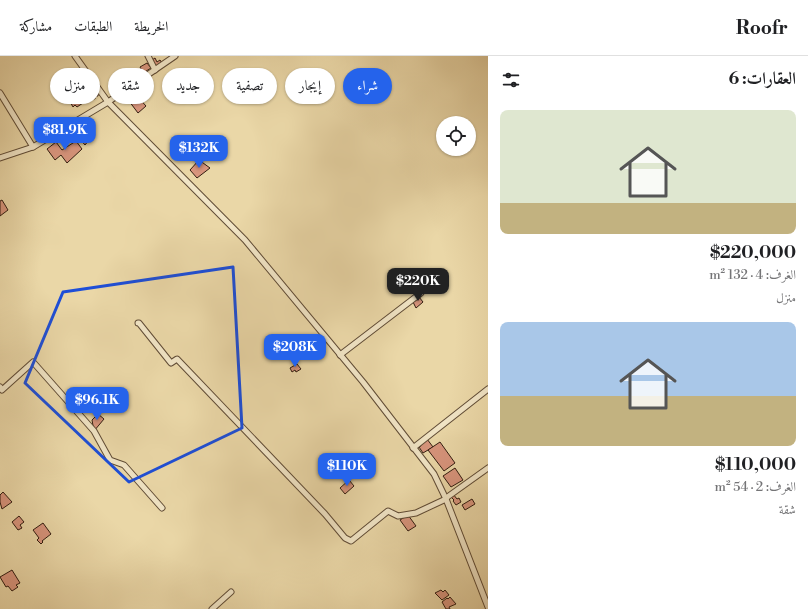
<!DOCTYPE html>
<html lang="ar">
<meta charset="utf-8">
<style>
:root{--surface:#fff;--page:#f2f2f2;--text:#202124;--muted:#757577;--line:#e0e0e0;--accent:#2563eb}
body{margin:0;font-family:"Libre Bodoni",Amiri,serif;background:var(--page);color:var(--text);direction:rtl;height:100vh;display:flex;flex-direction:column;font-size:15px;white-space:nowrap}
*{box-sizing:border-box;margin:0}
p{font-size:13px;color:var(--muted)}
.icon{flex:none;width:22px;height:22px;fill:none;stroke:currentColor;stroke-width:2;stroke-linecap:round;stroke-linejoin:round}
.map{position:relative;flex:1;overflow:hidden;direction:ltr}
.panel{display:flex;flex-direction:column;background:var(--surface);width:320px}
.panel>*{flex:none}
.banner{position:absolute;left:12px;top:12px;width:380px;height:36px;direction:rtl;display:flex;gap:8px}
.buttons{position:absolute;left:436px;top:60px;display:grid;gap:8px}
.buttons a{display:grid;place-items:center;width:40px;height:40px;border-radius:50%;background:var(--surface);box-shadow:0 1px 3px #0004;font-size:20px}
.price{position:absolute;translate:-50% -34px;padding:0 9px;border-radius:8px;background:var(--accent);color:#fff;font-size:13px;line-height:26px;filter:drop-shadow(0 1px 2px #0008)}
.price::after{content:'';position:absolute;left:50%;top:24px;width:12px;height:9px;margin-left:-6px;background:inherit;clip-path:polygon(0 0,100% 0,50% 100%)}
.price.current{background:#222;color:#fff}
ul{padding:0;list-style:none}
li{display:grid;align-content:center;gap:8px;height:212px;padding:0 12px}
li span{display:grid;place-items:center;height:124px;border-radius:8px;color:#555}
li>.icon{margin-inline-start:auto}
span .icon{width:72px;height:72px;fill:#fffc;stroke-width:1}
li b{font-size:17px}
h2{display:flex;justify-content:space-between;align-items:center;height:48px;padding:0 12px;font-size:17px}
.pill{padding:0 14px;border-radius:18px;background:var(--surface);box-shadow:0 1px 3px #0004;font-size:14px;line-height:36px}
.pill.current{background:var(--accent);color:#fff}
header{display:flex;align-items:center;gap:24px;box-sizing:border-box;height:56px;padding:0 20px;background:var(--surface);border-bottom:1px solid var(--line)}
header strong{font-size:19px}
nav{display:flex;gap:22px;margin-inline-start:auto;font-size:14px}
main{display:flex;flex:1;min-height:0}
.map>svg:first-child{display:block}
.building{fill:#d8957d;stroke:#321d11}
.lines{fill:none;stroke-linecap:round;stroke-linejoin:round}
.minor-casing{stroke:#604c36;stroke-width:7}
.minor{stroke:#f1e5c6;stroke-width:5}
.marked{fill:none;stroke:#1d4ed8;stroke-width:3;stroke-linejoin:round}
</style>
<header>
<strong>Roofr</strong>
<nav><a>الخريطة</a><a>الطبقات</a><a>مشاركة</a></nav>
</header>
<main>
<section class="panel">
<h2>العقارات: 6<svg class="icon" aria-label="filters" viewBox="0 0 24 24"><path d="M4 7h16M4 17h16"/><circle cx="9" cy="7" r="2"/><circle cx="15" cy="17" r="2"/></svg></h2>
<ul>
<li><span style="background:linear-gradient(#dfe7d0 75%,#c2b280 0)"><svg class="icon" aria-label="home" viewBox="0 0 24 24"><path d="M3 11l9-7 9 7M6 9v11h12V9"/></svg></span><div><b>$220,000</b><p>الغرف: 4 · 132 m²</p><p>منزل</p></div></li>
<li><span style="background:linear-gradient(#a9c7e8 60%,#c2b280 0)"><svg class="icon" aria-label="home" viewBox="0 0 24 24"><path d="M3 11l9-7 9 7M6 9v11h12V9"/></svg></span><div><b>$110,000</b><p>الغرف: 2 · 54 m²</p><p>شقة</p></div></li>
</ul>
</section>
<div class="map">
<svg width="488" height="553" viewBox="0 0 488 553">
<rect width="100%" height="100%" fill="#ead7a7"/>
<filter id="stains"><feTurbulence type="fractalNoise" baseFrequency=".005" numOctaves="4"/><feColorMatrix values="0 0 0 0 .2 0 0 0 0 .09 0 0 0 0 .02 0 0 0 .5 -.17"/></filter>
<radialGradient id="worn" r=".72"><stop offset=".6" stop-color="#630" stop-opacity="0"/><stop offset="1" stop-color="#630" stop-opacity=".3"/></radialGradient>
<g class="building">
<path d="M 155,2 L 157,6 L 160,4 L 162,7 L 156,11 L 152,4 Z"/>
<path d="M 147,7 L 151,12 L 143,17 L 140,11 Z"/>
<path d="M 92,29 L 98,38 L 98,40 L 95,40 L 95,43 L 92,42 L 91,45 L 89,44 L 87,41 L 84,43 L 81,37 Z"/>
<path d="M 77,36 L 83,47 L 77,51 L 75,49 L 73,51 L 68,42 Z"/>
<path d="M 137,40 L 146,50 L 138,57 L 129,45 Z"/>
<path d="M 78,73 L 89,84 L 85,89 L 74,76 Z"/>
<path d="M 76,85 L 82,93 L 67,107 L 61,99 L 55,104 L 47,93 L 56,86 L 62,94 Z"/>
<path d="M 199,104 L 210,112 L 197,122 L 190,114 Z"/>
<path d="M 2,144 L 8,154 L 0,160 L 0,145 Z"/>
<path d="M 419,241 L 423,246 L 416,252 L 413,246 Z"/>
<path d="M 297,308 L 301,313 L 296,316 L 295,314 L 292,316 L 290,312 Z"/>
<path d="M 71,332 L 78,340 L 72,342 L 68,337 Z"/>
<path d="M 98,358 L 104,363 L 94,375 L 92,364 Z"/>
<path d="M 427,383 L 433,391 L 423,397 L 419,391 L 421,390 L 420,387 Z"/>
<path d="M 440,386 L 455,407 L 444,415 L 428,394 Z"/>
<path d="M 455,412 L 463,424 L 451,431 L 443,420 Z"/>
<path d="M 349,424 L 354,430 L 345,438 L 340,432 Z"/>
<path d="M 3,436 L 12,446 L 2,453 L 0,446 L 0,439 Z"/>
<path d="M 453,438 L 457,443 L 459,442 L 461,446 L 456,449 L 453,445 L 454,444 L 451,441 Z"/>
<path d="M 472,443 L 475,448 L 465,454 L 462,449 Z"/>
<path d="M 408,459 L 416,470 L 408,475 L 400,464 Z"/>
<path d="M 19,460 L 24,466 L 20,469 L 22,472 L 18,474 L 12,466 Z"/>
<path d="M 43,467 L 51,478 L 42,485 L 43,486 L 41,488 L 37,484 L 39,482 L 33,474 Z"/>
<path d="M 12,514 L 20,527 L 16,529 L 18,531 L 12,535 L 8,530 L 6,531 L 0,521 Z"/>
<path d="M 441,534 L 443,536 L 445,534 L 449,539 L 442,544 L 435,537 Z"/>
<path d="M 450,541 L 456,548 L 449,551 L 450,553 L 446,553 L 442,546 L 447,542 L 448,543 Z"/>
</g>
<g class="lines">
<defs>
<g id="minor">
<path d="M 75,0 L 108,46 L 245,184 L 363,326 L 434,418 L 446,443 L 488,551"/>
<path d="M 148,0 L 155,14"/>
<path d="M 0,37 L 33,91"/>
<path d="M 0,102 L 33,91 L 108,46 L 175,0"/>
<path d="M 138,267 L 139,267 L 171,307 L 177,303 L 325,458 L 345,482 L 351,485 L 388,455 L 398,460 L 416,457 L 446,443"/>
<path d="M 340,299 L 421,237"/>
<path d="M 0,331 L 2,334 L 33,306 L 94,375 L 110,404 L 124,409 L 162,452"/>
<path d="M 413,392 L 488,333"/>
<path d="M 446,442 L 488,412"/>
<path d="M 212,553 L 231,536"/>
</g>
</defs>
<use href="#minor" class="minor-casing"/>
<use href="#minor" class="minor"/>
</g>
<path class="marked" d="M 233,211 L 242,372 L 129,426 L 25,327 L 63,236 Z"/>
<rect width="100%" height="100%" filter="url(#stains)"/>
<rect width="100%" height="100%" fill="url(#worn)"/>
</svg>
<div class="buttons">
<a><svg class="icon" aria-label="locate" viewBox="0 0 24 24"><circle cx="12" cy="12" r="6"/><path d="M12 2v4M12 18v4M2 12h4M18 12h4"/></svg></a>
</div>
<b class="price" style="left:65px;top:95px">$81.9K</b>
<b class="price" style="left:199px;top:113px">$132K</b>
<b class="price current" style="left:418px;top:246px">$220K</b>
<b class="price" style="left:295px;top:312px">$208K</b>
<b class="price" style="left:97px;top:365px">$96.1K</b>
<b class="price" style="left:347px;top:431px">$110K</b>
<div class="banner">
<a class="pill current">شراء</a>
<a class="pill">إيجار</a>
<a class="pill">تصفية</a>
<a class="pill">جديد</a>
<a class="pill">شقة</a>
<a class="pill">منزل</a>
</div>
</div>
</main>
